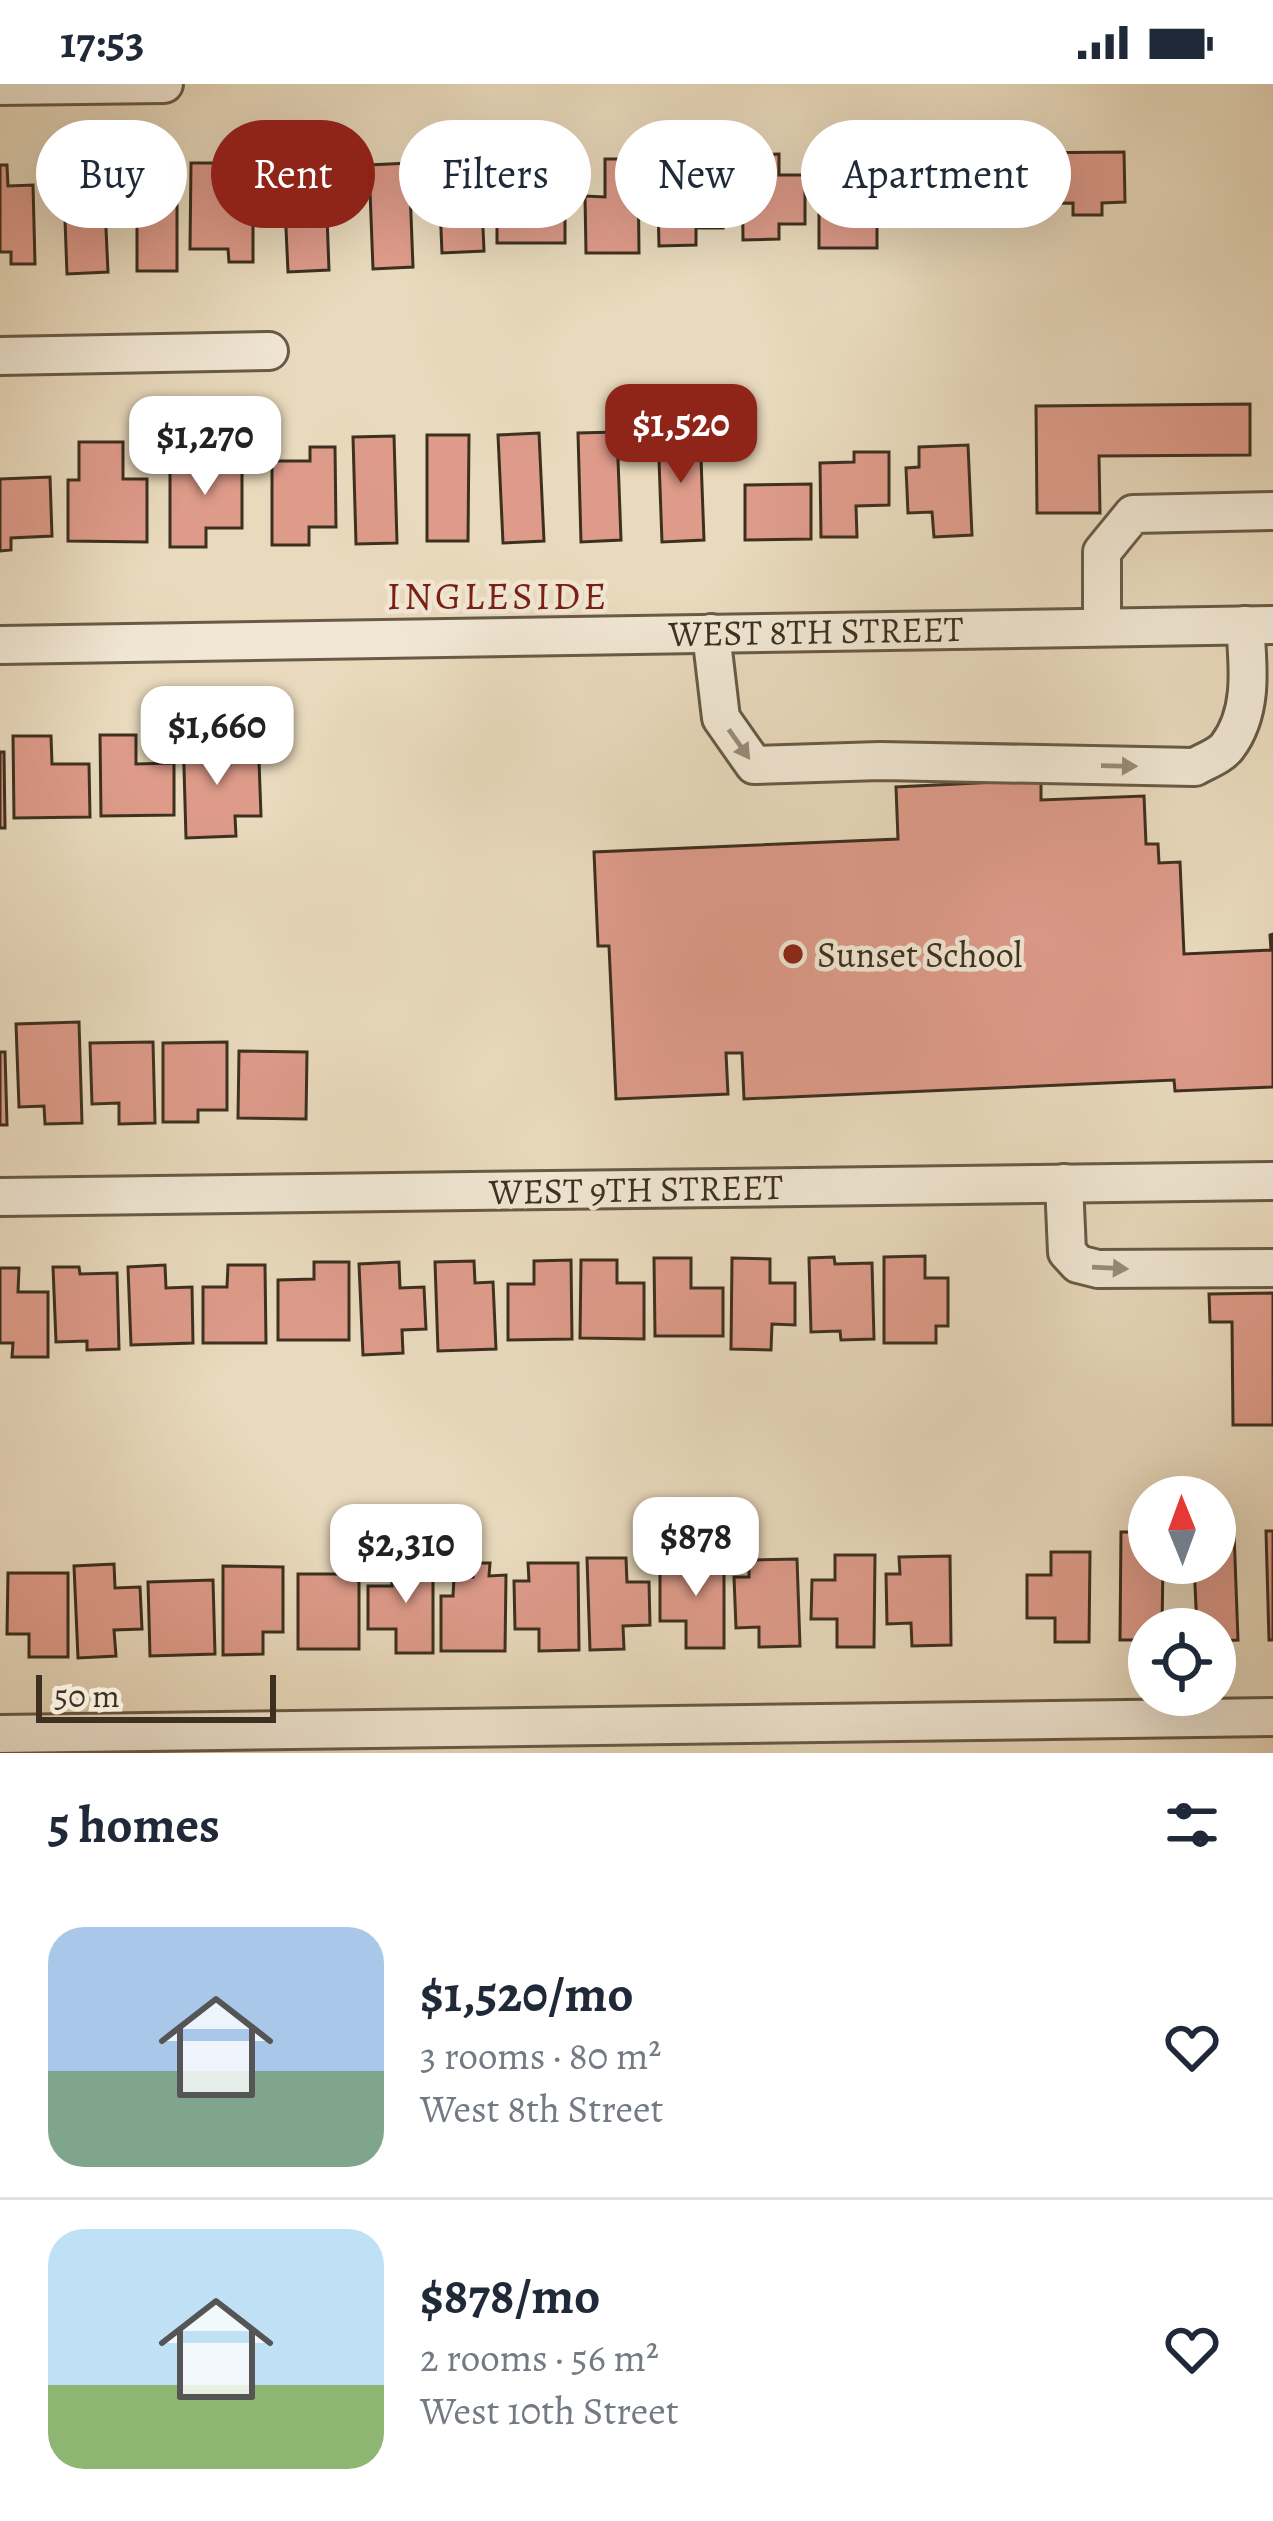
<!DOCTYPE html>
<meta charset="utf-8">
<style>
:root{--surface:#fff;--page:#f6f6f7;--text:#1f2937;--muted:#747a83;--line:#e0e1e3;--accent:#8f2418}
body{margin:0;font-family:Alegreya,serif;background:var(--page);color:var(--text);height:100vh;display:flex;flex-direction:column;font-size:45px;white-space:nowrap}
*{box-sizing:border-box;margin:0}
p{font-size:39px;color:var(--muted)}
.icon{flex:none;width:66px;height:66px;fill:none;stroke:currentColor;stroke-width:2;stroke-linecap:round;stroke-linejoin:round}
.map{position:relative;height:1669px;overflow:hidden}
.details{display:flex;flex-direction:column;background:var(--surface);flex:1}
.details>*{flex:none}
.hud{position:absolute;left:36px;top:36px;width:1203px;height:108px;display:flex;gap:24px}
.needle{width:78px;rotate:359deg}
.tools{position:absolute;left:1128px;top:1392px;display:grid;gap:24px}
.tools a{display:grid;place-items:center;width:108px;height:108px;border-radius:50%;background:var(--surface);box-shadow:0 12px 48px #0002;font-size:60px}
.scale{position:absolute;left:36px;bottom:30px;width:240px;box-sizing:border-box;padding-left:12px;border:6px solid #3d301f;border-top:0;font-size:33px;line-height:42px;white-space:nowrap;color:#3d301f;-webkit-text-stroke:9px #f1e7d4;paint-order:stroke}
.price{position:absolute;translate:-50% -102px;padding:0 27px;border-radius:24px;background:#fff;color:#222;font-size:39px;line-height:78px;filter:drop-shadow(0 3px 6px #0008)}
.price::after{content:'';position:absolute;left:50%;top:72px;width:36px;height:27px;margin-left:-18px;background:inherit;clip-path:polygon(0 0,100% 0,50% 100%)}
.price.current{background:var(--accent);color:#fff}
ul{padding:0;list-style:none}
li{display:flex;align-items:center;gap:36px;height:300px;padding:0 48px}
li+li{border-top:3px solid var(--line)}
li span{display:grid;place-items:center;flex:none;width:336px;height:240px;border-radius:36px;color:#555}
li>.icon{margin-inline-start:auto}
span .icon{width:144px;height:144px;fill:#fffc;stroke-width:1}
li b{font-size:51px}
h2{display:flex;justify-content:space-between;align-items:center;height:144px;padding:0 48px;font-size:51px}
.pill{padding:0 42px;border-radius:54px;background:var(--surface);box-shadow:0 12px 48px #0002;font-size:42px;line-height:108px}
.pill.current{background:var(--accent);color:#fff}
.status{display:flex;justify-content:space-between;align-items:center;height:84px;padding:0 60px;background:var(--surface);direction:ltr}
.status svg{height:33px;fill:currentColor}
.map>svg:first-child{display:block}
.building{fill:#de9b8a;stroke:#3d301f;stroke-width:3}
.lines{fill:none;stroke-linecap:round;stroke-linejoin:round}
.minor-casing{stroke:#685a46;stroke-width:42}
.minor{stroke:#f1e7d4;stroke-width:36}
.oneway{fill:#978c7a}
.poi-dot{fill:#8f2418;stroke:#f1e7d4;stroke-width:4.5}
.labels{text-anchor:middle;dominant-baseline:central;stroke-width:9;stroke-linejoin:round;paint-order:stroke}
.street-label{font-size:36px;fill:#3d301f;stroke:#f1e7d4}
.poi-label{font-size:36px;fill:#3d301f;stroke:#f1e7d4;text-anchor:start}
.neighbourhood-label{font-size:39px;letter-spacing:3px;fill:#7a1f14;stroke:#f1e7d4}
</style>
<div class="status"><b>17:53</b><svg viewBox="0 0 49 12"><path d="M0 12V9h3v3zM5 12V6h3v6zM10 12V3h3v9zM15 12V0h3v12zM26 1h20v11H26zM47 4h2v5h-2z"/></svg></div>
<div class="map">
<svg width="1273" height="1669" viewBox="0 0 1273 1669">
<rect width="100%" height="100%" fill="#e9dabd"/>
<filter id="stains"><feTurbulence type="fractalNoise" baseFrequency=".00167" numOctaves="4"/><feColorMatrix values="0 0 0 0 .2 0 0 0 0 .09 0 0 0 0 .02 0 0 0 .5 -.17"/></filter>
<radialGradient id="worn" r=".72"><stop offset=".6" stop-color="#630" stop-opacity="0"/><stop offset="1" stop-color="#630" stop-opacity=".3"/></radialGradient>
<g class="building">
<path d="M 933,68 L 969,69 L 969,135 L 896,135 L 897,83 L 932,84 Z"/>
<path d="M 1124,68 L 1125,118 L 1102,119 L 1102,131 L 1073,131 L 1073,119 L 1005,120 L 1005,69 Z"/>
<path d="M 819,69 L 854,69 L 853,106 L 877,106 L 877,164 L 819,164 Z"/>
<path d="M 779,70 L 779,91 L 805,91 L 805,140 L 779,140 L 779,155 L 743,156 L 742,71 Z"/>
<path d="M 565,73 L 565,159 L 497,159 L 497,108 L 531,108 L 531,74 Z"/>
<path d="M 480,74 L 484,167 L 442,169 L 438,76 Z"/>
<path d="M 605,75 L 638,75 L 639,169 L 586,169 L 585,112 L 605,113 Z"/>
<path d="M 698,75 L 699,96 L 722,95 L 723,144 L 696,144 L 696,161 L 659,162 L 657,76 Z"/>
<path d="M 318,78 L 319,105 L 326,105 L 329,186 L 288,188 L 283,79 Z"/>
<path d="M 191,79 L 226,79 L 226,100 L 253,100 L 253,178 L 229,178 L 228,165 L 190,165 Z"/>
<path d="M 409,79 L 413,183 L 373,185 L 369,81 Z"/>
<path d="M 103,80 L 108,188 L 67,190 L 63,82 Z"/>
<path d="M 0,81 L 7,81 L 8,102 L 33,101 L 35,180 L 11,180 L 11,168 L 0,168 Z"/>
<rect x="137" y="81" width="40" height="106"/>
<path d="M 1250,320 L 1250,371 L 1099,372 L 1100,429 L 1037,429 L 1036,322 Z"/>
<path d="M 700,347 L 704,456 L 662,458 L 658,349 Z"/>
<path d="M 617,348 L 621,456 L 581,458 L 578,349 Z"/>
<path d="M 539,349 L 544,457 L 503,459 L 498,351 Z"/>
<path d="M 427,351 L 469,351 L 468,457 L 427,457 Z"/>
<path d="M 394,352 L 397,459 L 356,460 L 353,353 Z"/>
<path d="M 79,358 L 123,358 L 123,395 L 147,395 L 147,458 L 68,457 L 68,396 L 79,396 Z"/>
<path d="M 968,361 L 972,451 L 934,453 L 932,428 L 908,429 L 906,384 L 919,383 L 919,363 Z"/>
<path d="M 310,363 L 335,363 L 336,443 L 309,443 L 309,461 L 272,461 L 272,377 L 310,377 Z"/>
<path d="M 207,368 L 242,368 L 242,444 L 206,444 L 206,463 L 170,463 L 170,378 L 207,378 Z"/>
<path d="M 854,368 L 889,368 L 889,421 L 856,422 L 857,453 L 821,453 L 820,379 L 854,378 Z"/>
<path d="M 50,393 L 52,452 L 11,454 L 11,466 L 0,467 L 0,395 Z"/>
<path d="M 811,400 L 811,455 L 745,456 L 745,401 Z"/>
<path d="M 220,648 L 221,678 L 259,677 L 261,732 L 235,732 L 236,752 L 186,754 L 183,649 Z"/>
<path d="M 100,651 L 136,651 L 136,680 L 174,679 L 174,731 L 101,732 Z"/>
<path d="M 13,652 L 51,652 L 52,680 L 89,680 L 90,733 L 14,734 Z"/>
<path d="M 0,668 L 4,668 L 5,744 L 0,744 Z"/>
<path d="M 1041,696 L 1041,716 L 1144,712 L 1146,760 L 1158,760 L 1159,779 L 1180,778 L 1184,870 L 1271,866 L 1270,851 L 1273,850 L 1273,1003 L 1175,1007 L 1174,996 L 744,1015 L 742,969 L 726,969 L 728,1010 L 616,1015 L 609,862 L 598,862 L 594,768 L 898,755 L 896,703 Z"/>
<path d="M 79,938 L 82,1039 L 45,1040 L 44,1022 L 19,1023 L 16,940 Z"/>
<path d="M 153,958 L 155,1039 L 119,1040 L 119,1019 L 92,1020 L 90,959 Z"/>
<path d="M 227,958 L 227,1026 L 198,1026 L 198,1038 L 163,1038 L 163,959 Z"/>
<path d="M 239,967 L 307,968 L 306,1035 L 238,1034 Z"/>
<path d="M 0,968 L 5,968 L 7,1041 L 0,1041 Z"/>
<path d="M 925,1172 L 925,1194 L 948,1194 L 948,1242 L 936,1242 L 936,1259 L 884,1259 L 884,1173 Z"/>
<path d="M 834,1173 L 835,1180 L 872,1179 L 874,1255 L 841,1256 L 840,1247 L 811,1248 L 809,1174 Z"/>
<path d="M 654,1174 L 691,1174 L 691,1204 L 723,1204 L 723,1252 L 655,1252 Z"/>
<path d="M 732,1174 L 770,1175 L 770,1199 L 795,1199 L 795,1241 L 772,1240 L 771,1266 L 731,1265 Z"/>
<path d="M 571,1176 L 572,1255 L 508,1256 L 508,1200 L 534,1200 L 534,1177 Z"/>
<path d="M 581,1176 L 617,1176 L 617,1199 L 644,1199 L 644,1255 L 580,1254 Z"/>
<path d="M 474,1177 L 475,1199 L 493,1198 L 496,1265 L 438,1267 L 435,1178 Z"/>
<path d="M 314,1178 L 349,1178 L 349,1256 L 278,1256 L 278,1196 L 314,1195 Z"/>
<path d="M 399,1178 L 400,1204 L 424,1203 L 426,1245 L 402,1246 L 403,1269 L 363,1271 L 359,1180 Z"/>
<path d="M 165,1181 L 166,1204 L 192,1203 L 193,1259 L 131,1261 L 128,1183 Z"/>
<path d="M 228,1181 L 265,1181 L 266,1259 L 203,1259 L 203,1203 L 227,1203 Z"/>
<path d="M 53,1183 L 79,1183 L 80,1190 L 117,1189 L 119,1265 L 87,1266 L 87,1257 L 56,1258 Z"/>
<path d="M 0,1184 L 19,1184 L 18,1208 L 48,1208 L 48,1273 L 12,1273 L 13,1259 L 0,1259 Z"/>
<path d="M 1273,1209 L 1273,1341 L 1233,1341 L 1232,1238 L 1210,1238 L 1209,1210 Z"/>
<path d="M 1266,1447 L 1273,1447 L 1273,1556 L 1269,1556 Z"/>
<path d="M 1121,1448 L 1149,1448 L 1149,1479 L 1163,1479 L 1162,1545 L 1149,1545 L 1149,1556 L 1120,1556 Z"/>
<path d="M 1234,1448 L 1238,1556 L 1215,1557 L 1215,1545 L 1197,1545 L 1194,1479 L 1215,1479 L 1215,1449 Z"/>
<path d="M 1051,1468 L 1090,1468 L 1089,1558 L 1055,1558 L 1055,1534 L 1027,1534 L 1027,1491 L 1051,1491 Z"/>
<path d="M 674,1471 L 724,1471 L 724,1564 L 686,1564 L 686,1537 L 660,1537 L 660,1488 L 674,1488 Z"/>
<path d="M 835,1471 L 875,1471 L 874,1563 L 837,1563 L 837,1535 L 811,1535 L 812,1496 L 835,1496 Z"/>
<path d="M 950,1472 L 951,1561 L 912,1562 L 911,1539 L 887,1540 L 886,1490 L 900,1490 L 899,1473 Z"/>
<path d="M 587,1474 L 626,1474 L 627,1498 L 649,1498 L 650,1541 L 623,1542 L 624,1565 L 590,1566 Z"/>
<path d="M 797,1475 L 800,1562 L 759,1563 L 759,1543 L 736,1544 L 734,1493 L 749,1493 L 749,1476 Z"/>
<path d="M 392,1476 L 433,1476 L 433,1569 L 396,1569 L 396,1545 L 368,1545 L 368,1502 L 392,1502 Z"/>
<path d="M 473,1479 L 490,1479 L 489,1492 L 506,1491 L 505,1567 L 441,1567 L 441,1512 L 453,1512 L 454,1493 L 473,1493 Z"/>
<path d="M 528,1479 L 578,1479 L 579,1566 L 539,1567 L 539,1545 L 515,1545 L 514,1497 L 529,1497 Z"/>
<path d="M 114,1480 L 115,1504 L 140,1503 L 142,1545 L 114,1546 L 116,1572 L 78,1574 L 74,1482 Z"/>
<path d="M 223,1482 L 283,1483 L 283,1548 L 263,1548 L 263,1570 L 223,1571 Z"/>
<path d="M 8,1489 L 68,1489 L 68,1573 L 29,1573 L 29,1550 L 7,1550 Z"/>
<rect x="298" y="1490" width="61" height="75"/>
<path d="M 213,1496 L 215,1570 L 150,1572 L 148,1498 Z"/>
</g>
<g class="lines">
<defs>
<g id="minor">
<path d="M 0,2 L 164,0"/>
<path d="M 0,272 L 269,267"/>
<path d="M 1102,543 L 1102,468 L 1133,430 L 1273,427"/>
<path d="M 711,549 L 721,634 L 754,681 L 880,677 L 1195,683 C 1205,677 1220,672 1227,663 C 1254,628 1248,581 1245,541"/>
<path d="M 0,561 L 1273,541"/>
<path d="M 1064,1099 L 1067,1168 L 1078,1180 L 1098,1185 L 1273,1184"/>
<path d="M 0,1113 L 1273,1097"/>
<path d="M 0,1650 L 1273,1633"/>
</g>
</defs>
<use href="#minor" class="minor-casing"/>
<use href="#minor" class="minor"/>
</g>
<defs><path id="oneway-solid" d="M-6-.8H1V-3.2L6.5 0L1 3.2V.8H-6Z" transform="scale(3)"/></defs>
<g class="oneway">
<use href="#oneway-solid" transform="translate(739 660) rotate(55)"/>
<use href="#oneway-solid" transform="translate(1119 682) rotate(1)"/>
<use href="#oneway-solid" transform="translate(1110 1184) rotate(3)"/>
</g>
<circle class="poi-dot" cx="793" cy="870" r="12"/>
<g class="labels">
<g class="street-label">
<text transform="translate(816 547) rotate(-1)">WEST 8TH STREET</text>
<text transform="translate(636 1105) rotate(-1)">WEST 9TH STREET</text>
</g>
<g class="poi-label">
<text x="817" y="870">Sunset School</text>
</g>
<g class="neighbourhood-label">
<text x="498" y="511">INGLESIDE</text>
</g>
</g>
<rect width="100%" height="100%" filter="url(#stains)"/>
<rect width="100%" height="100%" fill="url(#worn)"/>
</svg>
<div class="tools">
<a><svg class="needle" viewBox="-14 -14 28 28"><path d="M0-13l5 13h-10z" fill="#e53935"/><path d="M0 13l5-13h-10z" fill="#747a83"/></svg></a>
<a><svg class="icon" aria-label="locate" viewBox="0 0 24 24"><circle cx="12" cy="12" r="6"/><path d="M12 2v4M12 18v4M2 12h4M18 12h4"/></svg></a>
</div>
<div class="scale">50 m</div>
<b class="price current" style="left:681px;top:402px">$1,520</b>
<b class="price" style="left:205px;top:414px">$1,270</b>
<b class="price" style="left:217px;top:704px">$1,660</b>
<b class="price" style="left:696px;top:1515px">$878</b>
<b class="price" style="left:406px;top:1522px">$2,310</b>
<div class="hud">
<a class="pill">Buy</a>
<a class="pill current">Rent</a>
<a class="pill">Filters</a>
<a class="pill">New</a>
<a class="pill">Apartment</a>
</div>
</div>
<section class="details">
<h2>5 homes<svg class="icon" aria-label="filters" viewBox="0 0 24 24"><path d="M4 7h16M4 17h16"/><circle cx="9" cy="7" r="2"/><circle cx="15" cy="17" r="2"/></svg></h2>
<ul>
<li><span style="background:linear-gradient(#a9c7e8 60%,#7fa58c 0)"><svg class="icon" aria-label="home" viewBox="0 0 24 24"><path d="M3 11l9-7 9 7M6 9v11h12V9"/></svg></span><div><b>$1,520/mo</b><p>3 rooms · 80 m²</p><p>West 8th Street</p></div><svg class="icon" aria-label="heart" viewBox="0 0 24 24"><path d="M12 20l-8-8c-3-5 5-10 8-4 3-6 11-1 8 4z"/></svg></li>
<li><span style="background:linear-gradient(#bfe0f5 65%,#8fb573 0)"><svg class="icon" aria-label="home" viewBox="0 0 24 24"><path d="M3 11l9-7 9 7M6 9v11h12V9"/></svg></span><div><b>$878/mo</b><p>2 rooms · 56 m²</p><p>West 10th Street</p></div><svg class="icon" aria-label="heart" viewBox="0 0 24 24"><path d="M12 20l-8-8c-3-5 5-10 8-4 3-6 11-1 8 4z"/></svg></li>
</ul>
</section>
